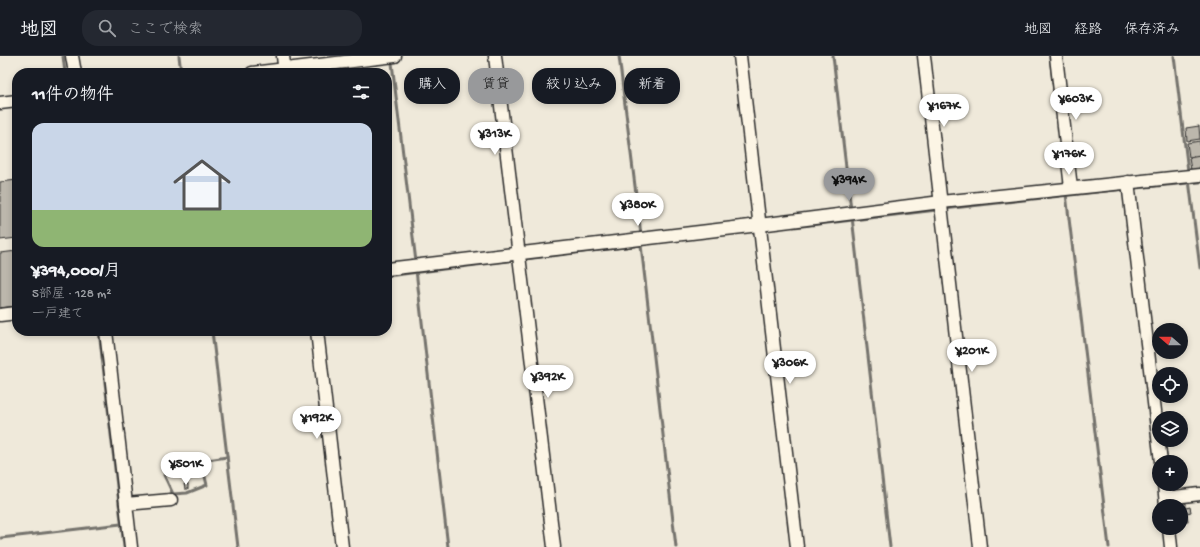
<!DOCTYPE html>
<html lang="ja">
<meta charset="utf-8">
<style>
:root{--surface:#171b24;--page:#242831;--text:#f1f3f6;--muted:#9ea1a6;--line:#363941;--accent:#98999b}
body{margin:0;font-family:"Gochi Hand","Klee One",sans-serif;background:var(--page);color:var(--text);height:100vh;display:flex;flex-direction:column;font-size:15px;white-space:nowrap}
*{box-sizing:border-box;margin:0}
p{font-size:13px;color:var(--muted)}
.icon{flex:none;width:22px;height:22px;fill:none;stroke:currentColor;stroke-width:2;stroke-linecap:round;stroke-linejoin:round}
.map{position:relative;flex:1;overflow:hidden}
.details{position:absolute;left:12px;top:12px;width:380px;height:268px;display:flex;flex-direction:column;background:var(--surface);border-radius:16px;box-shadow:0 2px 6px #0003}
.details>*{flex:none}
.top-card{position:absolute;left:404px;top:12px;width:380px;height:36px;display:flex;gap:8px}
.needle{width:26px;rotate:290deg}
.tools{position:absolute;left:1152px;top:267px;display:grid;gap:8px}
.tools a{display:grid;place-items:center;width:36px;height:36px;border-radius:50%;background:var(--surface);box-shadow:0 2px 6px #0003;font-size:20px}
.price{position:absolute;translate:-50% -34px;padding:0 9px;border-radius:14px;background:#fff;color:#222;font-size:13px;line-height:26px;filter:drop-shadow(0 1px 2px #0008)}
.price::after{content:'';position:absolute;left:50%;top:24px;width:12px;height:9px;margin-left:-6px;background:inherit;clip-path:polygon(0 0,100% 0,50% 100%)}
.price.active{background:var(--accent);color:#111}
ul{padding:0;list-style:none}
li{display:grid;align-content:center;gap:8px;height:212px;padding:0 20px}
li+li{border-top:1px solid var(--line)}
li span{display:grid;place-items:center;height:124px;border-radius:12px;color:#555}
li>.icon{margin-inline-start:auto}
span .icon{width:72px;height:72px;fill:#fffc;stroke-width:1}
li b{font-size:17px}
h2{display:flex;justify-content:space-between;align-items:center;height:48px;padding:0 20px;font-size:17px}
.chip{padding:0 14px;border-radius:16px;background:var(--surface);box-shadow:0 2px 6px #0003;font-size:14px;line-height:36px}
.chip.active{background:var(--accent);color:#111}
header{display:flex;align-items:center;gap:24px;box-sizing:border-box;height:56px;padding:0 20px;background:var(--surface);border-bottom:1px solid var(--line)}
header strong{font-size:19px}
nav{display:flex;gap:22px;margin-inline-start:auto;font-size:14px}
.search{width:280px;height:36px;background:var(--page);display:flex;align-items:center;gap:10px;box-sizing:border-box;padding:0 14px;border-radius:16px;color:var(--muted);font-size:15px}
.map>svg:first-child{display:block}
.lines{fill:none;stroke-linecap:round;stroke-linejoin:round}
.stream{stroke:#75736d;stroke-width:3}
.building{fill:#bcb7ac;stroke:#2b2b2b}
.minor-casing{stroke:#2b2b2b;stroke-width:15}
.minor{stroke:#fcf5e5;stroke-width:12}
</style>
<header>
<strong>地図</strong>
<div class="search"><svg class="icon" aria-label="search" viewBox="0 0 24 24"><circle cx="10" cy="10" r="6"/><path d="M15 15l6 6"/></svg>ここで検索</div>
<nav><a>地図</a><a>経路</a><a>保存済み</a></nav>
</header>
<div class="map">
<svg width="1200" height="491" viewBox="0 0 1200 491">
<rect width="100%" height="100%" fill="#efe9da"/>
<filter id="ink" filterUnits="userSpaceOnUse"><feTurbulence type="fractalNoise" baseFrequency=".025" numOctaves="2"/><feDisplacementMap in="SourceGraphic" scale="8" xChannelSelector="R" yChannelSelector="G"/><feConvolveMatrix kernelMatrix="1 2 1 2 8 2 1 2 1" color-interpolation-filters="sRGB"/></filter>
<g filter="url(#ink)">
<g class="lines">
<g class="stream">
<path d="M 63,0 L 65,17"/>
<path d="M 179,0 L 181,17"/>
<path d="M 619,0 L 641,179"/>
<path d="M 833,0 L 851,154"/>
<path d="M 1050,0 L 1056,54"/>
<path d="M 1174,0 L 1188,115"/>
<path d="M 392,7 L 416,206"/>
<path d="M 1189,124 L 1200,212"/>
<path d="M 1135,132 L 1200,126"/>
<path d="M 1066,138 L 1109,491"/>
<path d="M 944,153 L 1125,133"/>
<path d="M 852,161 L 890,491"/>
<path d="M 794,171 L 937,154"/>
<path d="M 641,189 L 676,491"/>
<path d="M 525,203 L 642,189"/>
<path d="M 416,214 L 448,491"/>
<path d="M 387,220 L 516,204"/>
<path d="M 99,275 L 124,491"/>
<path d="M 212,275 L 238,491"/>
<path d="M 201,405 L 207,429 L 187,437 L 173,438 L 164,419 L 201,405 L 227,401"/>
<path d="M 1,482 L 121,468"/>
</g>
</g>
<g class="building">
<path d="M 1199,70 L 1200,83 L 1187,85 L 1186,72 Z"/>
<path d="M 1200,85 L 1200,99 L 1189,101 L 1187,87 Z"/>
<path d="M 1200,100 L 1200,113 L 1191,114 L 1189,102 Z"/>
<path d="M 17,124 L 17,182 L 0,184 L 0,126 Z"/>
<path d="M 17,195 L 17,250 L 0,252 L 0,197 Z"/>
<path d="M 184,428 L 188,428 L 188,433 L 185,433 Z"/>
<path d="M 1186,447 L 1186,452 L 1190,451 L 1191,456 L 1187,457 L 1188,465 L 1181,466 L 1181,450 L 1172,450 L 1172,448 Z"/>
</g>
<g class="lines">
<defs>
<g id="minor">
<path d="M 72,0 L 75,17"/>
<path d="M 283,0 L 285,17"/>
<path d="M 495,0 L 554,491"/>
<path d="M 740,0 L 797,491"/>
<path d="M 924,0 L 980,491"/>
<path d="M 1056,0 L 1071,132"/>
<path d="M 252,17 L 395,0"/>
<path d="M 0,47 L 17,45"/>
<path d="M 1128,126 L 1161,406"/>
<path d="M 387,213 L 759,169 L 941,146 L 1200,119"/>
<path d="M 0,259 L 17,257"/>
<path d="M 106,275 L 131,491"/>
<path d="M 317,275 L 342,491"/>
<path d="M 1164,428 L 1166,449"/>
<path d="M 1166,442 L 1200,438"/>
<path d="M 126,448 L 171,444"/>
<path d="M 1169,472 L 1171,491"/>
</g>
</defs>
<use href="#minor" class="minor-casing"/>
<use href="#minor" class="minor"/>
</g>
</g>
</svg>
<div class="tools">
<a><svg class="needle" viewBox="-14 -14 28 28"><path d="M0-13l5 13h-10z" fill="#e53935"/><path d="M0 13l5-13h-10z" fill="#9ea1a6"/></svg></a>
<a><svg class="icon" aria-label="locate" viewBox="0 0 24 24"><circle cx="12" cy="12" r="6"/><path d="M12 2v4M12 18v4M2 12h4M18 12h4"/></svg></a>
<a><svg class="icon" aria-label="layers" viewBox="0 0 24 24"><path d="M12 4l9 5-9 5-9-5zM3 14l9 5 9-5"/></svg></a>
<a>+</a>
<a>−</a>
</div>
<b class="price" style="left:1076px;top:65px">¥603K</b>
<b class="price" style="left:944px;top:72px">¥167K</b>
<b class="price" style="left:495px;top:100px">¥313K</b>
<b class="price" style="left:1069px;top:120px">¥176K</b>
<b class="price active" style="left:849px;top:146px">¥394K</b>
<b class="price" style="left:638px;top:171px">¥380K</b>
<b class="price" style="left:972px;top:317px">¥201K</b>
<b class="price" style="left:790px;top:329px">¥306K</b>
<b class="price" style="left:548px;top:343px">¥392K</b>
<b class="price" style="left:317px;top:384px">¥192K</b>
<b class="price" style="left:186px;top:430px">¥501K</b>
<div class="top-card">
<a class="chip">購入</a>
<a class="chip active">賃貸</a>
<a class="chip">絞り込み</a>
<a class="chip">新着</a>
</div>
<section class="details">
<h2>11件の物件<svg class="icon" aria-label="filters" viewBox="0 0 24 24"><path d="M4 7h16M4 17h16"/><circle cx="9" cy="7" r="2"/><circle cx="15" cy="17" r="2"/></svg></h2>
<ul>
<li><span style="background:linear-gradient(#c9d6e8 70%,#8fb573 0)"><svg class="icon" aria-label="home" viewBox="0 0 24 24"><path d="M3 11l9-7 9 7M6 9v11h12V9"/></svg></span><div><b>¥394,000/月</b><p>5部屋 · 128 m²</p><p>一戸建て</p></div></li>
</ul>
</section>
</div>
